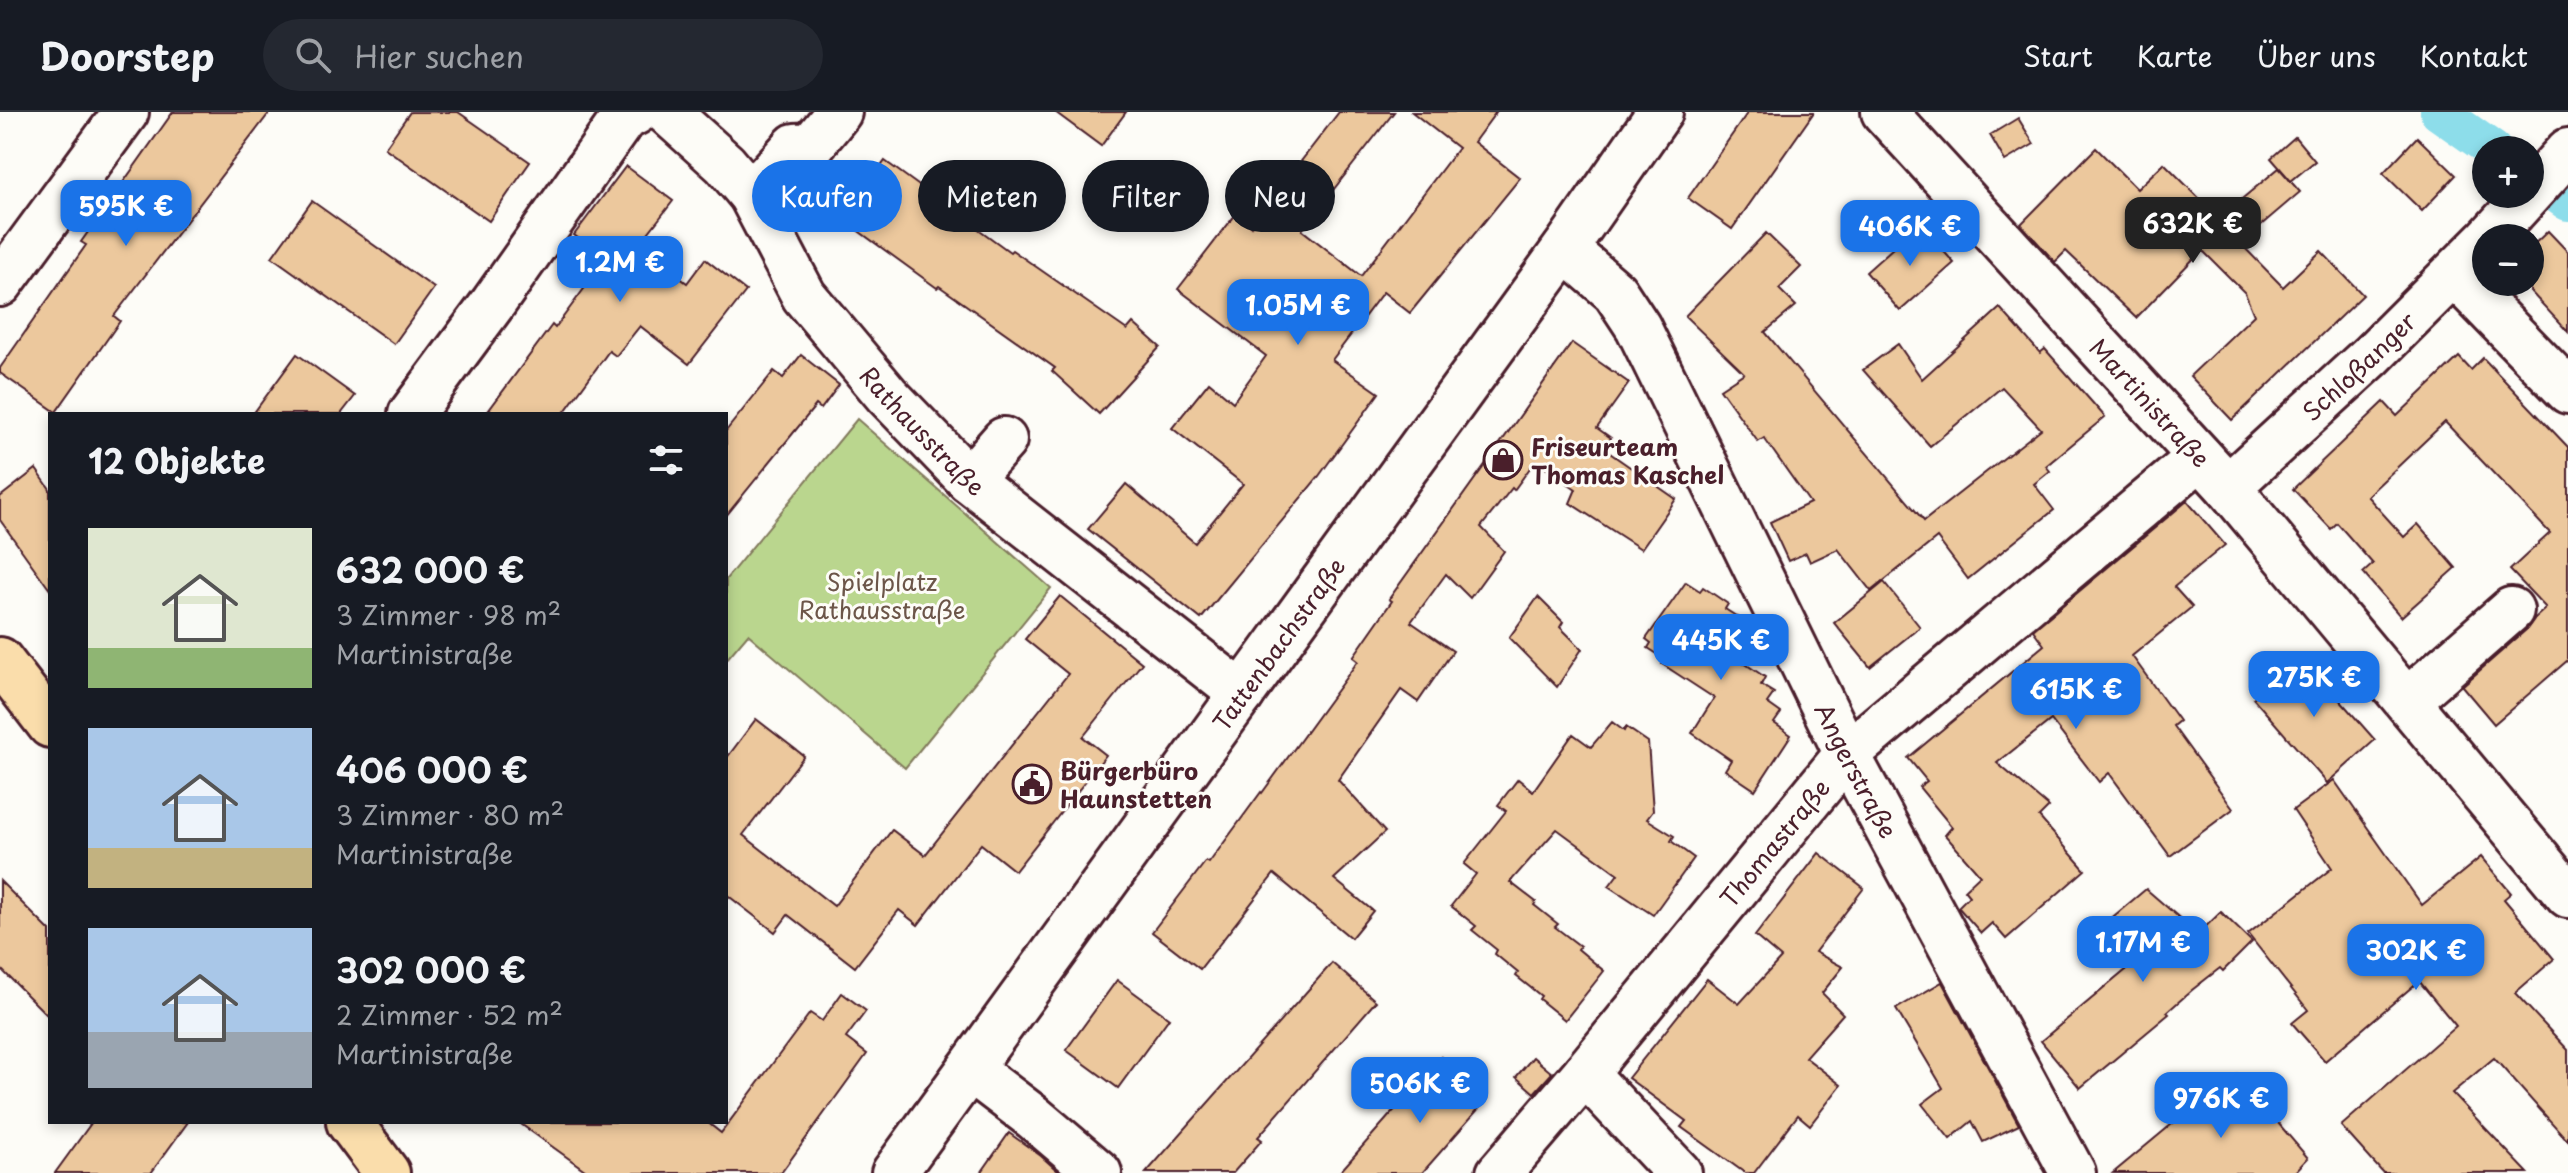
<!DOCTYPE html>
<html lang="de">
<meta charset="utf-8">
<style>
:root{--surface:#171b24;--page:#242831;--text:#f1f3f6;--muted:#9ea1a6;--line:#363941;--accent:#1a73e8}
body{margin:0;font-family:"Playpen Sans",sans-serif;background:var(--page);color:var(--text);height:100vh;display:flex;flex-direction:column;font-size:30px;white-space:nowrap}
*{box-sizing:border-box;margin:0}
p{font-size:26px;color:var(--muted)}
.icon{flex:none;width:44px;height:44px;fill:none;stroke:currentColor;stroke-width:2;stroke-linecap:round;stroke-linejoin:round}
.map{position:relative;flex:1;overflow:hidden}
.drawer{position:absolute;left:48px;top:300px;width:680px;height:712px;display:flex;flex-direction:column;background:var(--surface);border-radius:0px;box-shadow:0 4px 12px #0003}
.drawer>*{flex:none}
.hud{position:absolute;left:752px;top:48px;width:760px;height:72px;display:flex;gap:16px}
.buttons{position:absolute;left:2472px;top:24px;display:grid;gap:16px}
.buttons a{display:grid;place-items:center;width:72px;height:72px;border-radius:50%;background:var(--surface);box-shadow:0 4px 12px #0003;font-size:40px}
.price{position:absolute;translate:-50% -68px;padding:0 18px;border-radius:16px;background:var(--accent);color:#fff;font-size:26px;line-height:52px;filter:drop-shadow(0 2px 4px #0008)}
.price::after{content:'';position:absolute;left:50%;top:48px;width:24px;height:18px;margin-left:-12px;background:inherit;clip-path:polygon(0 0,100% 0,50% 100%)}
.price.on{background:#222;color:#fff}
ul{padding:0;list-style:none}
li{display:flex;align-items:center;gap:24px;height:200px;padding:0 40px}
li span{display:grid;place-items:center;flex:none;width:224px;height:160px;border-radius:0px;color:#555}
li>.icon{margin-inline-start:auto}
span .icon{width:96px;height:96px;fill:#fffc;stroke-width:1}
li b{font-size:34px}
h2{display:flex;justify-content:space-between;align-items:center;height:96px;padding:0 40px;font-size:34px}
.chip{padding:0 28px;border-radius:36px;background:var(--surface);box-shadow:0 4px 12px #0003;font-size:28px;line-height:72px}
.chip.on{background:var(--accent);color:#fff}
header{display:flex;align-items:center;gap:48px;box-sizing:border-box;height:112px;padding:0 40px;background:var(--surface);border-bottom:2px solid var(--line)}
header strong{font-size:38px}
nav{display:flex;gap:44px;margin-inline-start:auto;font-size:28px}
.search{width:560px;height:72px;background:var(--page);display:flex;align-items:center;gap:20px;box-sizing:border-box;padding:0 28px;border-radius:44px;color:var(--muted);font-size:30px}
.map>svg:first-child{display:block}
.green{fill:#bad68e;stroke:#827a5c;stroke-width:2}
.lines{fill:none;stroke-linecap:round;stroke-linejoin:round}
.canal{stroke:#8dddea;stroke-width:38}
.building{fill:#ecc89d;stroke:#4a1f2b;stroke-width:2}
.minor-casing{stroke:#4a1f2b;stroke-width:50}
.major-casing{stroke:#4a1f2b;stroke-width:50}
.minor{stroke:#fdfcf7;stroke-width:44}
.major{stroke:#faddab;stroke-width:44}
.labels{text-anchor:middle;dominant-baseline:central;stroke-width:6;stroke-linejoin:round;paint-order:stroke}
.street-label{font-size:24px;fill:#4a1f2b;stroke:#fdfcf7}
.poi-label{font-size:24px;font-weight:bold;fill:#4a1f2b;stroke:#fdfcf7;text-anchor:start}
.park-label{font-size:24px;fill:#6c5649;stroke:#fdfcf7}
</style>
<header>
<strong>Doorstep</strong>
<div class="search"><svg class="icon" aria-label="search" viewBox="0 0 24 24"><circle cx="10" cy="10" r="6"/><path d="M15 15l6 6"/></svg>Hier suchen</div>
<nav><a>Start</a><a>Karte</a><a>Über uns</a><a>Kontakt</a></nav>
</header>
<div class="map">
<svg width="2568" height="1061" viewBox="0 0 2568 1061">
<rect width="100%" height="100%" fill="#fdfcf7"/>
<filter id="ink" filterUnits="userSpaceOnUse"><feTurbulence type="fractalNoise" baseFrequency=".0125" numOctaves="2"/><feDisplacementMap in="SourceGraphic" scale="16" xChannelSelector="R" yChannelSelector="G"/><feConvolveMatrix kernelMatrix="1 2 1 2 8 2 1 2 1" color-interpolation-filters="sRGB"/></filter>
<g filter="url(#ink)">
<path class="green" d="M 857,307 L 1051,476 L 905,656 L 748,522 L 726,548 L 726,467 Z"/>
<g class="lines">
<g class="canal">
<path d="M 2439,0 L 2493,38"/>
<path d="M 2530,63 L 2568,90"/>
</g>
</g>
<g class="building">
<path d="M 173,0 L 270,0 L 114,204 L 120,209 L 56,300 L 0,261 L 0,256 L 86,133 L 81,130 Z"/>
<path d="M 410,0 L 458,0 L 530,50 L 489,109 L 385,36 Z"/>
<path d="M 1055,0 L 1126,0 L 1101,34 Z"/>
<path d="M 1339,0 L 1394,0 L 1302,118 L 1361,164 L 1458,36 L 1412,0 L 1496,0 L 1474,30 L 1520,66 L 1410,201 L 1383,180 L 1332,248 L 1379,281 L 1319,364 L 1201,507 L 1088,417 L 1126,372 L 1195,431 L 1243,372 L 1172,316 L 1209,270 L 1233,290 L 1266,244 L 1178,177 L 1236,102 L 1251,114 Z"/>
<path d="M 1748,0 L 1814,0 L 1732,117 L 1688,86 Z"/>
<path d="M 2018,6 L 2034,32 L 2005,49 L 1990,23 Z"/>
<path d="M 2295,25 L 2315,49 L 2291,69 L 2271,46 Z"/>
<path d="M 2417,25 L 2456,63 L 2422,99 L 2383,61 Z"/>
<path d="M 2096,36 L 2137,77 L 2164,51 L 2219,106 L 2279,56 L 2300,80 L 2240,131 L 2283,175 L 2321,139 L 2363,183 L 2232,308 L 2190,264 L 2254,203 L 2245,181 L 2202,138 L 2136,206 L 2066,139 L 2055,150 L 2021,112 Z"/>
<path d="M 885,49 L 1010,140 L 1012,138 L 1127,218 L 1133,211 L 1160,235 L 1099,302 L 1052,259 L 1055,256 L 939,174 L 937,176 L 842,107 Z"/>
<path d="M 626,54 L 673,89 L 638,134 L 687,171 L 705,147 L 746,179 L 689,252 L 640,214 L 616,244 L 609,239 L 563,302 L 486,302 L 552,213 L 555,216 L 606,147 L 574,123 Z"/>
<path d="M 312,89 L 434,176 L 394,232 L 272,145 Z"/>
<path d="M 1920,112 L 1954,151 L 1900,199 L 1866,160 Z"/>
<path d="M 2548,119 L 2568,140 L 2568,220 L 2530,179 L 2530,136 Z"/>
<path d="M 1766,121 L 1801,155 L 1779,177 L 1796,194 L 1765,220 L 1924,409 L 2041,317 L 2002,275 L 1930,334 L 1863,258 L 1898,232 L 1922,267 L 2000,196 L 2040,241 L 2045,237 L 2105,305 L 2046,354 L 2050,359 L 2034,372 L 2054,398 L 1968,467 L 1937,426 L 1871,479 L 1838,437 L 1810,450 L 1806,441 L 1788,449 L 1770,410 L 1810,391 L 1764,326 L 1758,330 L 1720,277 L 1744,261 L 1685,204 Z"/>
<path d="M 1572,231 L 1629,271 L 1597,316 L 1611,326 L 1604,337 L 1676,387 L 1641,437 L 1570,391 L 1576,377 L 1535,349 L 1514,378 L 1512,376 L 1481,415 L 1504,439 L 1470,486 L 1446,462 L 1411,510 L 1453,539 L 1418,590 L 1401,578 L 1338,668 L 1385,720 L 1334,767 L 1373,799 L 1351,826 L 1274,762 L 1200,857 L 1152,820 L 1206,749 L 1209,751 L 1261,680 L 1262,681 L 1358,549 L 1353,545 L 1392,489 L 1389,487 Z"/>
<path d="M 297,242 L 355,284 L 341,302 L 253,302 Z"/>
<path d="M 801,243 L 839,273 L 821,297 L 816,293 L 726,404 L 726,319 L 774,259 L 783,266 Z"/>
<path d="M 2459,245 L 2471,258 L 2483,246 L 2568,335 L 2568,548 L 2494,612 L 2462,574 L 2527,517 L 2535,506 L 2546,496 L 2510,458 L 2550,421 L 2445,310 L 2367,384 L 2404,425 L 2418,412 L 2456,456 L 2401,505 L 2363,461 L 2373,452 L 2337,411 L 2331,417 L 2293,377 L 2384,290 L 2397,304 Z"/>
<path d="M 36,357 L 50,377 L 50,478 L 0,408 L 0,385 Z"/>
<path d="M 2187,389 L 2225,433 L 2174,475 L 2192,495 L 2132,544 L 2179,609 L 2173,614 L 2233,697 L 2170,744 L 2109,661 L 2099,670 L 2051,608 L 1997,651 L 2049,695 L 2039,705 L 2085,758 L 2006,827 L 1992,811 L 1981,821 L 1958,795 L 1969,784 L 1964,778 L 1980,763 L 1945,723 L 1952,715 L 1919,675 L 1927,669 L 1908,646 L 2044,533 L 2033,518 Z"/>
<path d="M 1686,470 L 1700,479 L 1703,475 L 1728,492 L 1725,497 L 1747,511 L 1730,537 L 1743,546 L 1741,549 L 1765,565 L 1761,573 L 1774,581 L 1767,591 L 1781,601 L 1774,611 L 1791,623 L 1755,678 L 1725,658 L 1731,648 L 1692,621 L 1714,586 L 1662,552 L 1665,547 L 1648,536 L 1651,531 L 1646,527 Z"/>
<path d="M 1884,470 L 1920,515 L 1870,555 L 1834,511 Z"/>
<path d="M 1060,484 L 1142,551 L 1083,625 L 1106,643 L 1015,759 L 981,732 L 918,813 L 899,798 L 855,855 L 788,803 L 775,820 L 726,782 L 726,647 L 756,607 L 804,644 L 743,723 L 834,794 L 892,718 L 925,743 L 1068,562 L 1025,527 Z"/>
<path d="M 1538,485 L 1563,510 L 1560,515 L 1582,537 L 1557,575 L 1509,526 Z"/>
<path d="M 2301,544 L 2375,628 L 2327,671 L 2253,586 Z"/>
<path d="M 1612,610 L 1624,619 L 1626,615 L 1648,630 L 1653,699 L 1647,707 L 1674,724 L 1671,729 L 1694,746 L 1653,803 L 1609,774 L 1618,762 L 1557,717 L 1510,770 L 1536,790 L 1534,793 L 1558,812 L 1555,815 L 1580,834 L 1578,837 L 1604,859 L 1565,908 L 1539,887 L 1541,884 L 1516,864 L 1518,861 L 1495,842 L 1497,838 L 1472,818 L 1476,814 L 1451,794 L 1476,762 L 1464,752 L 1506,699 L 1498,693 L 1518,667 L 1533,679 L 1573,622 L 1591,635 Z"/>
<path d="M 2334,668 L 2422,793 L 2481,745 L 2511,781 L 2504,787 L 2554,847 L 2515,881 L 2568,938 L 2568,1029 L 2494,946 L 2452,981 L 2528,1061 L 2383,1061 L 2341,1014 L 2456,914 L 2419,869 L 2325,949 L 2292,911 L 2308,898 L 2248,822 L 2332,756 L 2293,698 Z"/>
<path d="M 1819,741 L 1864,776 L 1815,840 L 1843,855 L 1822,881 L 1843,902 L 1805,945 L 1841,973 L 1810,1013 L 1798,1003 L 1754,1061 L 1745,1061 L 1681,1015 L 1686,1009 L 1628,966 L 1707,867 L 1739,892 L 1781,846 L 1755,824 Z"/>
<path d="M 0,769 L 50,819 L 50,906 L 0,856 Z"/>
<path d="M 2146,777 L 2198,822 L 2221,800 L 2252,830 L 2223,859 L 2220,856 L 2192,878 L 2167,900 L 2169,902 L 2080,976 L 2041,929 L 2139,847 L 2108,809 Z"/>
<path d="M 1332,851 L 1376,889 L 1258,1025 L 1262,1028 L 1233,1061 L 1146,1061 Z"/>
<path d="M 1117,868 L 1169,906 L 1118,976 L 1066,938 Z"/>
<path d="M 1942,870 L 2019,1013 L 1983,1030 L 1972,1009 L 1950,1027 L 1922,992 L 1943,976 L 1896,897 Z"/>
<path d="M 842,881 L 866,899 L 846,926 L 867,942 L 781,1061 L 589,1061 L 518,1010 L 707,1010 L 721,1021 L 810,901 L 822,909 Z"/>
<path d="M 1441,945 L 1488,986 L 1422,1061 L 1339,1061 Z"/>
<path d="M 1533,945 L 1552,961 L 1534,981 L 1516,965 Z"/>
<path d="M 2237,963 L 2308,1046 L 2294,1061 L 2113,1061 L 2201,988 L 2205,991 Z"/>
<path d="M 92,1010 L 188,1010 L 151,1061 L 55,1061 Z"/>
<path d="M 1009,1021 L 1041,1044 L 1060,1061 L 981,1061 Z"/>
</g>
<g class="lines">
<defs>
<g id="minor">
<path id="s1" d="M 667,0 L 725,52 L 751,83 L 804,184 L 887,283 L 969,368 L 1242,582"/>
<path id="s2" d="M 1884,0 L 2228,375 L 2568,783"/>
<path d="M 751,83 L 795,34 L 812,33 L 839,0"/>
<path d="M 2489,126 L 2568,39"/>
<path id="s3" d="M 1565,137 L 1615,180 L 1638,215 L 1847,642 L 2073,1061"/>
<path d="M 2454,162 L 2568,279"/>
<path d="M 0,172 L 126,0"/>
<path d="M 411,302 L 494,190 L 623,7 L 636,0"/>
<path d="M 969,368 L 1004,328"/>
<path id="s4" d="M 2228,375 L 2372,243 L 2486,129"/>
<path d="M 2407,589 L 2511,498"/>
<path d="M 970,957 L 1033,1005 L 1099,1061"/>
<path d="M 1585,961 L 1679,1061"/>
<path id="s5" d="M 894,1061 L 1569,131 L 1660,0"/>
<path id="s6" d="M 1499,1061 L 1585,961 L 1847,642 L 2200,345"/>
</g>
<g id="major">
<path d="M 0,548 L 50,613"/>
<path d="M 349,1010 L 387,1061"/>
</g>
</defs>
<use href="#minor" class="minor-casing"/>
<use href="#major" class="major-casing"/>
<use href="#minor" class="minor"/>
<use href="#major" class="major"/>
</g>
</g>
<defs>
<symbol id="shop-ring" viewBox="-11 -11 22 22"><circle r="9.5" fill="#fdfcf7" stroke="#4a1f2b" stroke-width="1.5"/><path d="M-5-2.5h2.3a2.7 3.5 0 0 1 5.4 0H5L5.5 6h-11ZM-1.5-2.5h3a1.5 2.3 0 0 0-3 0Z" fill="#4a1f2b"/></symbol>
<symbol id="civic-ring" viewBox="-11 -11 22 22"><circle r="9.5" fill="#fdfcf7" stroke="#4a1f2b" stroke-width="1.5"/><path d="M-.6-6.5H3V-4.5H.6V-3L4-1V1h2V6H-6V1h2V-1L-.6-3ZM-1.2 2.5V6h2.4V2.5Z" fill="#4a1f2b"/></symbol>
</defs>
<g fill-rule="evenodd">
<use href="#shop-ring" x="1481" y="326" width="44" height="44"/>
<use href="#civic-ring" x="1010" y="650" width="44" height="44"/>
</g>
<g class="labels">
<g class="street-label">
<text stroke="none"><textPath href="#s4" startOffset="178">Schloßanger</textPath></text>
<text stroke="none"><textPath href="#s2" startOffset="394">Martinistraße</textPath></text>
<text stroke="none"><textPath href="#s1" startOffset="412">Rathausstraße</textPath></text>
<text stroke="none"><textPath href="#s5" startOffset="654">Tattenbachstraße</textPath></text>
<text stroke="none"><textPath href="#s3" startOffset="602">Angerstraße</textPath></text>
<text stroke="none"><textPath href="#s6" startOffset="430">Thomastraße</textPath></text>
</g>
<g class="poi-label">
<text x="1531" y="334">Friseurteam<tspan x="1531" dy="28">Thomas Kaschel</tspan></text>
<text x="1060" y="658">Bürgerbüro<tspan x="1060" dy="28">Haunstetten</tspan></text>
</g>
<g class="park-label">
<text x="882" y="469">Spielplatz<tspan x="882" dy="28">Rathausstraße</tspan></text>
</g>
</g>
</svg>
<div class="buttons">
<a>+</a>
<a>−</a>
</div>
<b class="price" style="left:126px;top:136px">595K €</b>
<b class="price on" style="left:2193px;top:153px">632K €</b>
<b class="price" style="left:1910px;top:156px">406K €</b>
<b class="price" style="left:620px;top:192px">1.2M €</b>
<b class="price" style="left:1298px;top:235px">1.05M €</b>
<b class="price" style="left:1721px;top:570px">445K €</b>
<b class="price" style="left:2314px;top:607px">275K €</b>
<b class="price" style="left:2076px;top:619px">615K €</b>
<b class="price" style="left:2143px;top:872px">1.17M €</b>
<b class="price" style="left:2416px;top:880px">302K €</b>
<b class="price" style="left:1420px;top:1013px">506K €</b>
<b class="price" style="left:2221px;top:1028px">976K €</b>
<div class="hud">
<a class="chip on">Kaufen</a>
<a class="chip">Mieten</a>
<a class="chip">Filter</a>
<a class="chip">Neu</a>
</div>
<section class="drawer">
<h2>12 Objekte<svg class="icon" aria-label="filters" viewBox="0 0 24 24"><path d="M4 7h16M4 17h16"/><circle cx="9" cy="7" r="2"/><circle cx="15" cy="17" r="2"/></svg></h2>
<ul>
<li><span style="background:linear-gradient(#dfe7d0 75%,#8fb573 0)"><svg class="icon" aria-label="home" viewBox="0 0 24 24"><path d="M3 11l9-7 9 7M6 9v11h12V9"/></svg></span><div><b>632 000 €</b><p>3 Zimmer · 98 m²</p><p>Martinistraße</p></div></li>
<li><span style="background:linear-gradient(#a9c7e8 75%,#c2b280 0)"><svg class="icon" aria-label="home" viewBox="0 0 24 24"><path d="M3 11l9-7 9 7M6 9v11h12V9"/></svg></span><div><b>406 000 €</b><p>3 Zimmer · 80 m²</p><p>Martinistraße</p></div></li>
<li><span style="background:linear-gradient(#a9c7e8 65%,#9aa5b1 0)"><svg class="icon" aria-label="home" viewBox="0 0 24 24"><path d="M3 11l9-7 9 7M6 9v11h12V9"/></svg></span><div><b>302 000 €</b><p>2 Zimmer · 52 m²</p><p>Martinistraße</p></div></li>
</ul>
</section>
</div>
